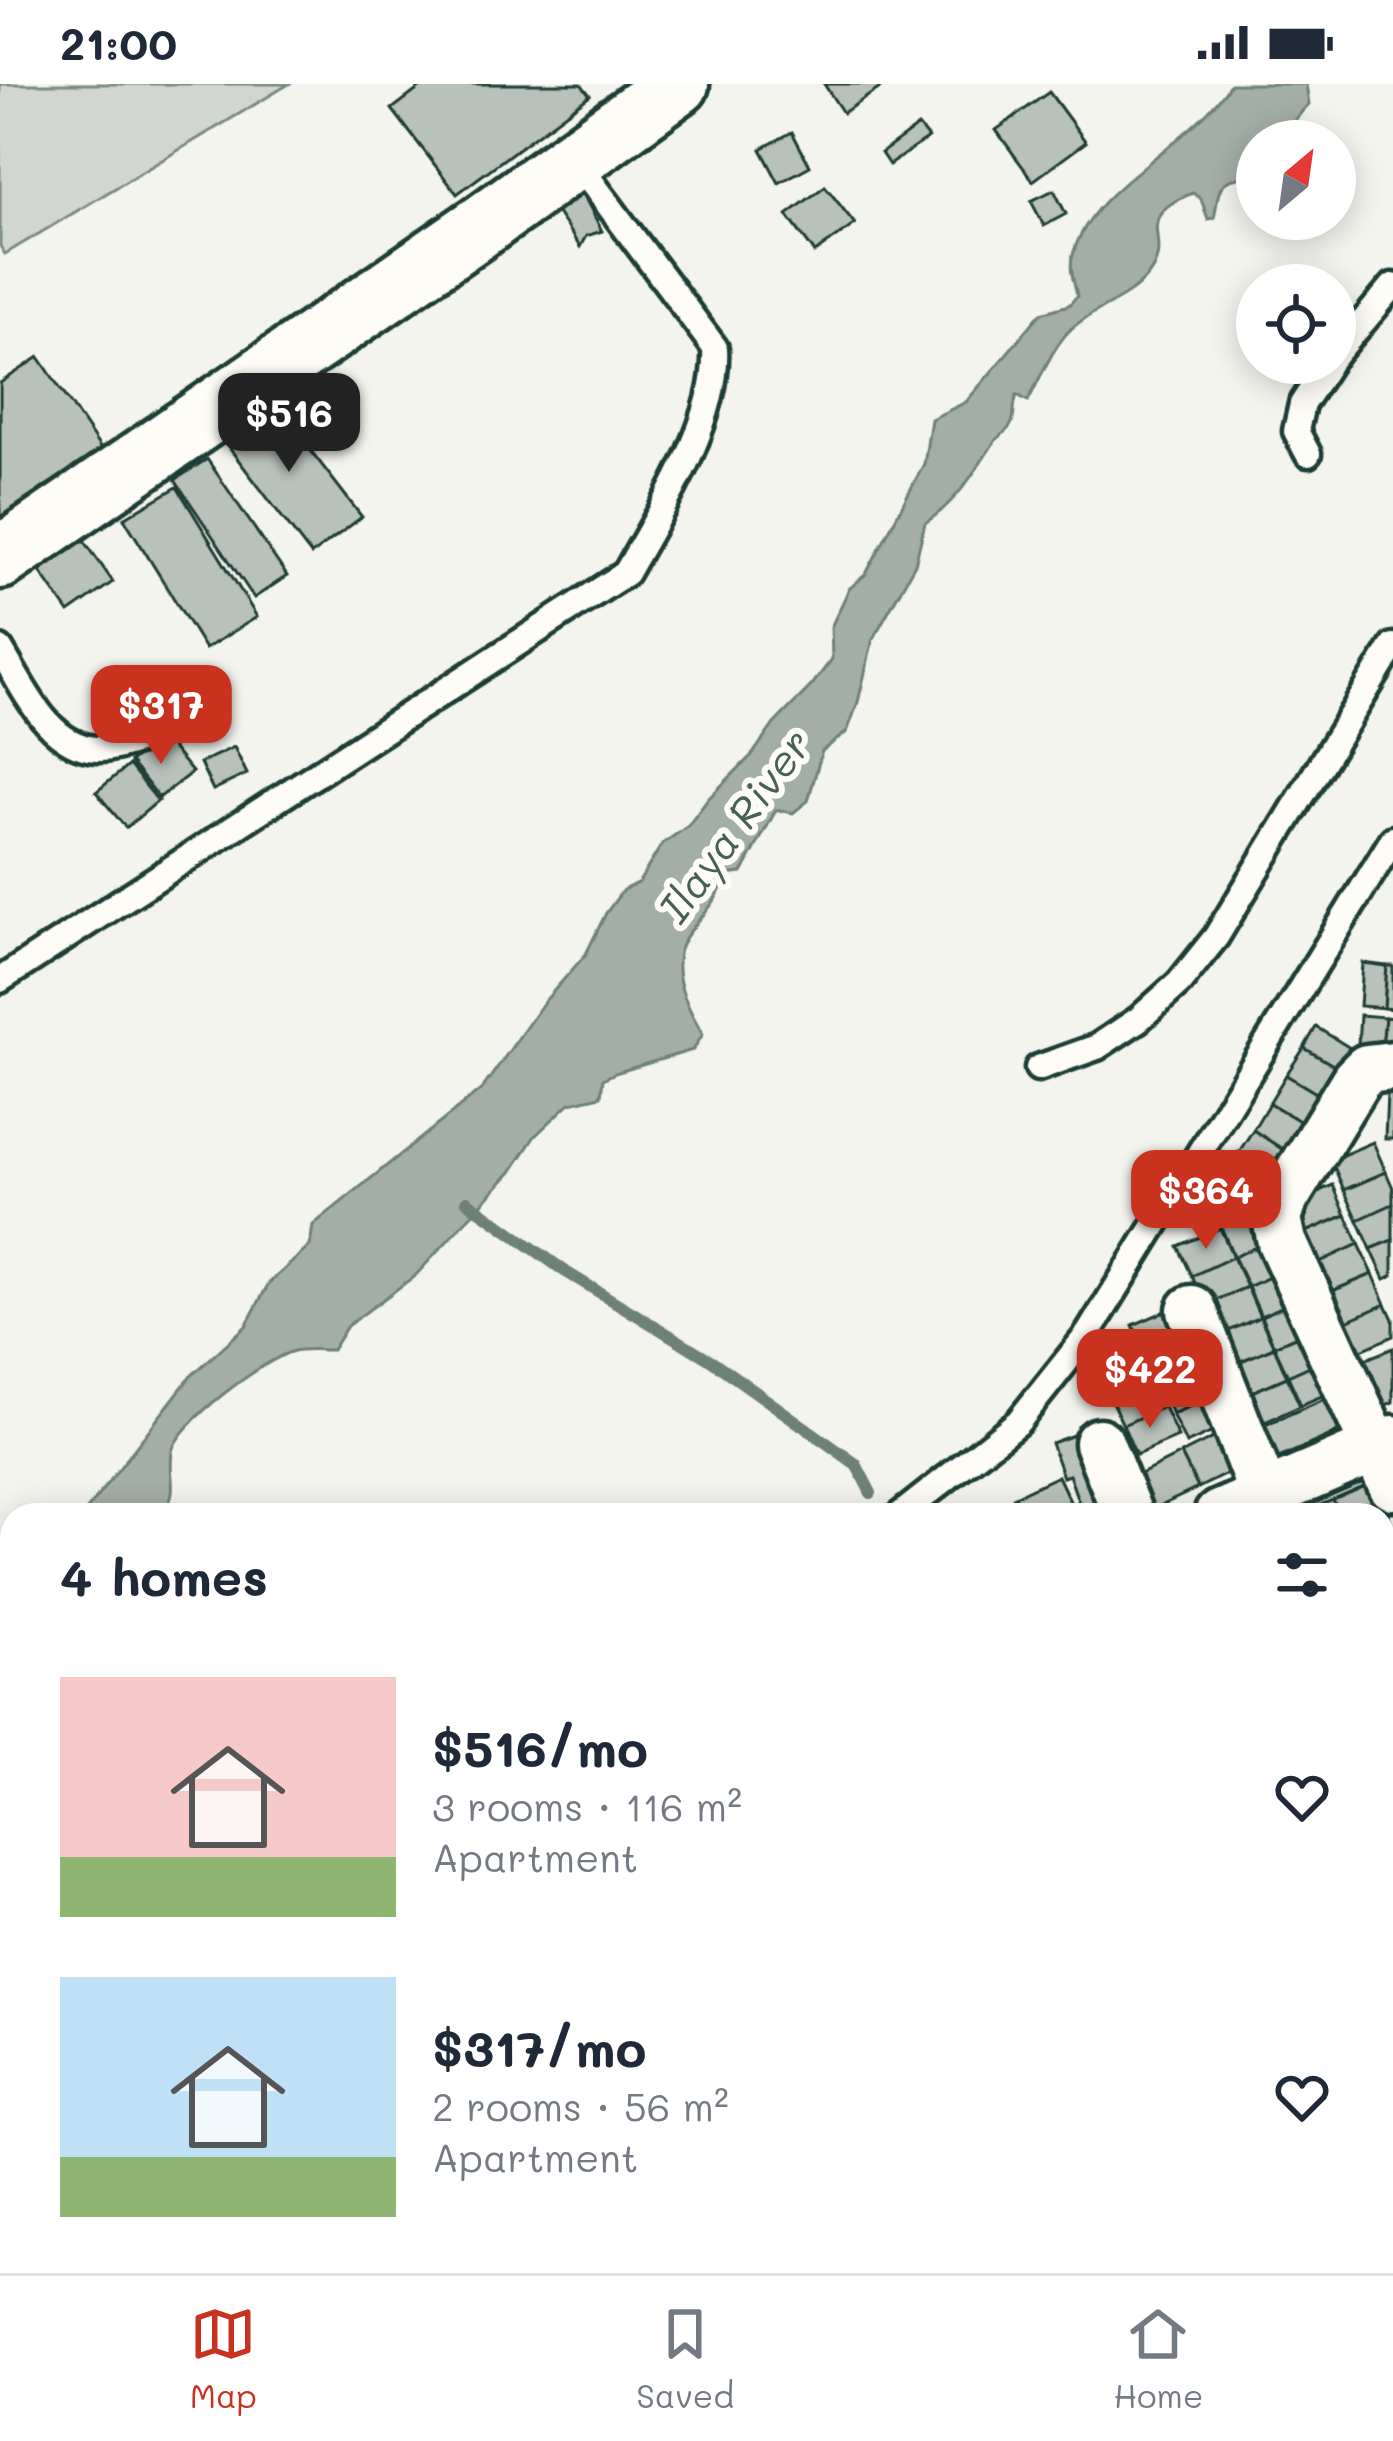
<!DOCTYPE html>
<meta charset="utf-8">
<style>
:root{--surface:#fff;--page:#f2f2f3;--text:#1f2937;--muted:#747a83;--line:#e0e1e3;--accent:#c8321e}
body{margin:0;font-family:Mali,sans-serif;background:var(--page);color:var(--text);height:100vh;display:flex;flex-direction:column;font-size:45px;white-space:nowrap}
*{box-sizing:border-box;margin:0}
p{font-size:39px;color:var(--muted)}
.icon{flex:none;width:66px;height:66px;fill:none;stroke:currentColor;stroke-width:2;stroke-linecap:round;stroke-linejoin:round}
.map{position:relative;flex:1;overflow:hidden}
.sheet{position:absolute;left:0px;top:1419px;width:1395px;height:771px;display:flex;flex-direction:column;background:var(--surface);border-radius:36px 36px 0 0;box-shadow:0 6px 30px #0003}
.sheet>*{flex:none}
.needle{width:78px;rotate:29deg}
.buttons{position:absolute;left:1236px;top:36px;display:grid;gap:24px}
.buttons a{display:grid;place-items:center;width:120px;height:120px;border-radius:50%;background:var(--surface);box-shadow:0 6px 30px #0003;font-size:60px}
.price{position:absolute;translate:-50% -102px;padding:0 27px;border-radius:24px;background:var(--accent);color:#fff;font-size:39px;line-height:78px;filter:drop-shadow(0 3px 6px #0008)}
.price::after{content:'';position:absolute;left:50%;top:72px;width:36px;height:27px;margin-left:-18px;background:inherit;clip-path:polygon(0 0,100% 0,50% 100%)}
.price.active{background:#222;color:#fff}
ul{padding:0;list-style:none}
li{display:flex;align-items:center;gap:36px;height:300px;padding:0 60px}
li span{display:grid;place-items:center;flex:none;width:336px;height:240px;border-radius:0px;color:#555}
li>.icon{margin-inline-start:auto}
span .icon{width:144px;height:144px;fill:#fffc;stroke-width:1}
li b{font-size:51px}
h2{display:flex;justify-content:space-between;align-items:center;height:144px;padding:0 60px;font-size:51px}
.status{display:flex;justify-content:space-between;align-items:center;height:84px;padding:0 60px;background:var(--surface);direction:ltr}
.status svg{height:33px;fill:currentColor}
.tabs{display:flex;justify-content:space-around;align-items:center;height:168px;border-top:3px solid var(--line);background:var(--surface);font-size:33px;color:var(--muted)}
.tabs a{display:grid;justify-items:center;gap:6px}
.tabs .active{color:var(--accent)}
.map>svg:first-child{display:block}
.green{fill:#d1d6d1;stroke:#788a82;stroke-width:3}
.water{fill:#a3aea7;stroke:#6e8179;stroke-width:3}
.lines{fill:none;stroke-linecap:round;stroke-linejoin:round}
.stream{stroke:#6e8179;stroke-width:12}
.building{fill:#b9c1bb;stroke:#1f3d34;stroke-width:3}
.service-casing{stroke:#1f3d34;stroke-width:33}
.minor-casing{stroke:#1f3d34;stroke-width:57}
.tertiary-casing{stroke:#1f3d34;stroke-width:69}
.service{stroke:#fdfcf7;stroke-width:24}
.minor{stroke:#fdfcf7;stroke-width:48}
.tertiary{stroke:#fdfcf7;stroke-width:60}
.labels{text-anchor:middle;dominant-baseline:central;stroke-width:12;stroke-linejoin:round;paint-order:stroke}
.water-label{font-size:42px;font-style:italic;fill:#475f56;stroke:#fdfcf7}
</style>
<div class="status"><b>21:00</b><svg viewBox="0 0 49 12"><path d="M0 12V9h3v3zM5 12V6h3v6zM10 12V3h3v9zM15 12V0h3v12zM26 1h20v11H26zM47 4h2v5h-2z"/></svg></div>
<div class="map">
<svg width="1393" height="2189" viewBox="0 0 1393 2189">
<rect width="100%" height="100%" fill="#f4f4ef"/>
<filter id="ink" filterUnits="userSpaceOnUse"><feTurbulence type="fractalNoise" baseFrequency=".00833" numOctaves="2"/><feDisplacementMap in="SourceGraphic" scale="24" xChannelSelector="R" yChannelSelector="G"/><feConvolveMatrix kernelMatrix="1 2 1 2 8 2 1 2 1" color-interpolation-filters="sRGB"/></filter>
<g filter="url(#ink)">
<g class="green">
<path d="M 0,0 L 289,0 L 5,170 L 0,162 Z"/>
<path d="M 1393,1861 L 1393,1959 L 1383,1960 L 1383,1863 Z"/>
</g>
<g class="water">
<path d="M 1230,0 L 1306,0 L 1309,20 C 1291,38 1286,57 1257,57 L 1252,94 C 1215,92 1220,107 1214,134 L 1208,135 L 1201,115 L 1193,109 C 1127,134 1176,154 1149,190 C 1129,216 1096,223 1072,244 C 1053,261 1040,295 1028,317 L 1017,311 C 1013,321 1015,330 1012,339 C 1008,349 998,351 993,360 C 974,389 955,420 925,439 L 915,480 L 873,555 L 858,618 L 847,648 L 822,667 L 808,717 L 793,729 L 776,726 L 742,789 L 726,791 C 716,822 704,828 686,853 C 666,883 687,923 703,950 L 693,966 L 615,989 L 603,995 L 601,1012 L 570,1019 L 535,1052 L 511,1088 L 416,1191 L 347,1242 L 332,1266 C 319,1266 305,1264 294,1267 C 266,1274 177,1339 172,1368 C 168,1396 180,1402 163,1431 L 83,1431 L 190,1293 L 246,1242 L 269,1199 L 310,1162 L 313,1141 L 482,1005 L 544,918 L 586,870 L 606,829 L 623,806 L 639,798 L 662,760 L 688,742 L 708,715 L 752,671 L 774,640 L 812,601 L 832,575 L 831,543 L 849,505 L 866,490 L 924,380 L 931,335 L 966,318 L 1041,229 L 1069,221 L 1077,212 C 1075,200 1069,187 1072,175 C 1088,101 1190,64 1230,0 Z"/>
<path d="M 12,1534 L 12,1713 L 0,1718 C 0,1665 0,1582 12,1534 Z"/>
</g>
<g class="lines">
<path class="stream" d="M 467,1117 L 566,1188 L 712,1277 L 856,1380 L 871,1409"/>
</g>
<g class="building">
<path d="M 425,0 L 581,0 L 590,11 L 457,110 L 392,25 Z"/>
<path d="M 824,0 L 886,0 L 843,29 Z"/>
<path d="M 1049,8 L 1086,58 L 1033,97 L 996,46 Z"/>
<path d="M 918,42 L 928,54 L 889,81 L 881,69 Z"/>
<path d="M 792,48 L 810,82 L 779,99 L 761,65 Z"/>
<path d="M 576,96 L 602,147 L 586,152 L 580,163 L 546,113 Z"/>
<path d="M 825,102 L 855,140 L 815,169 L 787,131 Z"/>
<path d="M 1054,106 L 1066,130 L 1044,142 L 1031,117 Z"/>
<path d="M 39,273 L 101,365 L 0,433 L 0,299 Z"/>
<path d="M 267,310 L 362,433 L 311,471 L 217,348 Z"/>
<path d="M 207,375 L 287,492 L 254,514 L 175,396 Z"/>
<path d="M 177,403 L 257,533 L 205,565 L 124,434 Z"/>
<path d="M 77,446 L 113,498 L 69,529 L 33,477 Z"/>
<path d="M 162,652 L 192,688 L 159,714 L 130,678 Z"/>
<path d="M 234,663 L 247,690 L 213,706 L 200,679 Z"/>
<path d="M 129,681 L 158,717 L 126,744 L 96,708 Z"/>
<path d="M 1363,879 L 1387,882 L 1384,924 L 1360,922 Z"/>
<path d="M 1387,882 L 1393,882 L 1393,925 L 1384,924 Z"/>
<path d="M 1360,931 L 1385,933 L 1381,975 L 1357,974 Z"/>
<path d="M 1385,933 L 1393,934 L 1393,976 L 1381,975 Z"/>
<path d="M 1316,943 L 1355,967 L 1343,987 L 1304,964 Z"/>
<path d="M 1304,964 L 1343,987 L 1326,1015 L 1286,991 Z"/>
<path d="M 1286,991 L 1326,1015 L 1308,1042 L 1269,1019 Z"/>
<path d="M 1387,1010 L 1393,1011 L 1393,1055 L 1385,1055 Z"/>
<path d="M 1269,1019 L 1308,1042 L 1291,1071 L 1253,1046 Z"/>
<path d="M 1253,1046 L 1291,1071 L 1274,1098 L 1235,1074 Z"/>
<path d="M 1373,1058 L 1386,1088 L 1344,1106 L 1331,1076 Z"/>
<path d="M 1235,1074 L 1274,1098 L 1263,1115 L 1224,1091 Z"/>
<path d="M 1386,1088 L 1393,1104 L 1393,1120 L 1358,1136 L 1344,1106 Z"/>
<path d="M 1333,1101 L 1346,1131 L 1304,1149 L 1291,1119 Z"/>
<path d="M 1393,1120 L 1393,1156 L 1371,1165 L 1358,1136 Z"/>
<path d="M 1263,1124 L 1276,1154 L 1234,1173 L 1221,1143 Z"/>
<path d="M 1346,1131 L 1359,1160 L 1318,1179 L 1304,1149 Z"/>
<path d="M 1220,1144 L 1233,1173 L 1192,1192 L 1178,1162 Z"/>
<path d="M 1276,1154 L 1289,1184 L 1248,1203 L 1234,1173 Z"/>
<path d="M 1393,1156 L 1393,1191 L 1385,1195 L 1371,1165 Z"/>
<path d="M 1359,1160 L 1373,1190 L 1330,1208 L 1318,1179 Z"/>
<path d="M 1233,1173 L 1247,1203 L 1205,1221 L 1192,1192 Z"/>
<path d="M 1289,1184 L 1303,1214 L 1261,1232 L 1248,1203 Z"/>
<path d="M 1373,1190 L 1386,1220 L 1345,1238 L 1330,1208 Z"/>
<path d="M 1247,1203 L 1260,1233 L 1218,1252 L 1205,1221 Z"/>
<path d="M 1303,1214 L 1316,1244 L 1274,1262 L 1261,1232 Z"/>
<path d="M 1386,1220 L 1393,1235 L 1393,1252 L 1357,1268 L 1345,1238 Z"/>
<path d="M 1175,1223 L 1188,1253 L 1146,1270 L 1133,1241 Z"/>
<path d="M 1260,1233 L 1274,1263 L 1232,1281 L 1218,1252 Z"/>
<path d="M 1316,1244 L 1330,1273 L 1288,1292 L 1274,1262 Z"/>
<path d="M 1188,1253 L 1201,1282 L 1160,1301 L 1146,1270 Z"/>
<path d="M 1274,1263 L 1287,1293 L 1245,1311 L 1232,1281 Z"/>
<path d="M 1393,1264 L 1393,1318 L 1379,1324 L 1359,1278 Z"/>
<path d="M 1330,1273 L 1343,1303 L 1301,1321 L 1288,1292 Z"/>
<path d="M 1201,1282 L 1215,1312 L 1172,1330 L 1160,1301 Z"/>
<path d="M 1151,1293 L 1164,1323 L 1123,1341 L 1109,1312 Z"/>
<path d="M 1287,1293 L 1300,1322 L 1258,1341 L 1245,1311 Z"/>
<path d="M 1345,1306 L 1360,1338 L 1274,1376 L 1260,1343 Z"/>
<path d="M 1215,1312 L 1228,1341 L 1186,1360 L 1172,1330 Z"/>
<path d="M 1164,1323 L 1178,1353 L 1136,1371 L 1123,1341 Z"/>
<path d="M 1087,1346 L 1117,1431 L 1079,1431 L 1083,1430 L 1069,1391 L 1063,1393 L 1051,1359 Z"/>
<path d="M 1229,1346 L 1246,1380 L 1198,1404 L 1181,1370 Z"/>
<path d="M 1181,1370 L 1198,1404 L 1149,1427 L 1133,1394 Z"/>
<path d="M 1058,1392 L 1075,1428 L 1022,1431 L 1013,1413 Z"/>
<path d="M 1377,1397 L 1393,1443 L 1383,1447 L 1383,1431 L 1339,1431 L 1333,1416 Z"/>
<path d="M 1333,1416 L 1339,1431 L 1295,1431 Z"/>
<path d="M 1393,1447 L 1393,1482 L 1383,1487 L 1383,1451 Z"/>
<path d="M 1393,1482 L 1393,1518 L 1388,1520 L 1383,1509 L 1383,1487 Z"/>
<path d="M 1391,1550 L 1393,1584 L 1383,1589 L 1383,1553 Z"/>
<path d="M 1393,1584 L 1393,1620 L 1383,1624 L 1383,1589 Z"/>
<path d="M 1393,1620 L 1393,1656 L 1389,1657 L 1383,1643 L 1383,1624 Z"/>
<path d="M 1383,1748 L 1393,1771 L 1393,1794 L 1383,1798 Z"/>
<path d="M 12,1913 L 12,1957 L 0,1949 L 0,1932 Z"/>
<path d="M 1383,2016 L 1391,2064 L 1383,2065 Z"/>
<path d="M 1393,2082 L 1393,2134 L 1383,2135 L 1383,2083 Z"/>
<path d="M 225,2178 L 230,2178 L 239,2189 L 212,2189 Z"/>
<path d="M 230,2178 L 286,2178 L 281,2189 L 239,2189 Z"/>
<path d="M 352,2178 L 397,2178 L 402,2182 L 395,2189 L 364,2189 Z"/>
<path d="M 503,2178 L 543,2178 L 544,2189 L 504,2189 Z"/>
<path d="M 564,2178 L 615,2178 L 615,2179 L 566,2189 Z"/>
<path d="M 745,2178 L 786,2178 L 788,2189 L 747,2189 Z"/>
<path d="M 906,2178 L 921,2178 L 923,2189 L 858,2189 L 857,2183 Z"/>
<path d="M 931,2178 L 983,2178 L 985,2189 L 933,2189 Z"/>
<path d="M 1043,2178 L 1085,2178 L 1087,2189 L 1044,2189 Z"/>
<path d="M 1089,2178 L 1123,2178 L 1124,2187 L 1091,2189 Z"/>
<path d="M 1368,2179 L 1370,2189 L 1328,2189 L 1328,2186 Z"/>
</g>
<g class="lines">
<defs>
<g id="service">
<path d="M 1335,271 L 1393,202"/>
<path d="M 1308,370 L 1296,347 L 1302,320 L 1329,279"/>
<path d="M 0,565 C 22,600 47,663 97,665 C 111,666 130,659 144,655"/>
<path d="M 0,896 L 626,489 C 661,427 719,336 715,264 L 575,76"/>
<path d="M 1038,984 L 1097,963 L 1139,935 L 1179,899 L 1216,853 L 1393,562"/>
<path d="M 900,1431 L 1018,1338 L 1088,1250 L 1393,755"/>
<path d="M 0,1586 L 12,1591"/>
</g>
<g id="minor">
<path d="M 1393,982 L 1367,985 L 1356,996 L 1284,1114 L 1277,1134 L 1282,1158 L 1393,1401"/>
<path d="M 1192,1226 L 1272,1431"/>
<path d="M 1099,1359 L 1128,1431"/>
<path d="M 1219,1431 L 1393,1356"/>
<path d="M 1383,1684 L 1385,1687"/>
<path d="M 1383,1826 L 1393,1822"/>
<path d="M 1383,2001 L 1393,2000"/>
<path d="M 1383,2164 L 1393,2163"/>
<path d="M 489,2178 L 491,2189"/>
<path d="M 652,2178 L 654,2189"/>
<path d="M 839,2178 L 841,2189"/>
<path d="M 1027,2178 L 1029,2189"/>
<path d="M 299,2189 L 310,2178"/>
<path d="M 1223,2189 L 1294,2178"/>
</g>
<path id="tertiary" d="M 0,474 L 483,141 L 678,0"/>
</defs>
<use href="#service" class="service-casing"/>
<use href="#minor" class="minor-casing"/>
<use href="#tertiary" class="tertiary-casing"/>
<use href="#service" class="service"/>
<use href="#minor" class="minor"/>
<use href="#tertiary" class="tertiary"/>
</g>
</g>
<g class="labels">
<g class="water-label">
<text transform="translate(734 741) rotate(-54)">Ilaya River</text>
</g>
</g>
</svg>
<div class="buttons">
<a><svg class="needle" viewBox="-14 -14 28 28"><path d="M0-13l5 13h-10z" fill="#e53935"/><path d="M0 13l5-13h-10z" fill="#747a83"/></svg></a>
<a><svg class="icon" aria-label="locate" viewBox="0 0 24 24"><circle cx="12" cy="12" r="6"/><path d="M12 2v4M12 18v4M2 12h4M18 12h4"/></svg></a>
</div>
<b class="price active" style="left:289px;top:391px">$516</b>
<b class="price" style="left:161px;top:683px">$317</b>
<b class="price" style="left:1206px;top:1168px">$364</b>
<b class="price" style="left:1150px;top:1347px">$422</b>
<section class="sheet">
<h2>4 homes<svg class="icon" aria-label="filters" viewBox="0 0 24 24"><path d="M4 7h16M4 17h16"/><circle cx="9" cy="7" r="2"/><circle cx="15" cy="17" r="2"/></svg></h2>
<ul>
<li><span style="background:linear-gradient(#f6c9c9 75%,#8fb573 0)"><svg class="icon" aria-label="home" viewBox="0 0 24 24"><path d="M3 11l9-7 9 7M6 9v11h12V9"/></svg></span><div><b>$516/mo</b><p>3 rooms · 116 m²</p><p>Apartment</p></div><svg class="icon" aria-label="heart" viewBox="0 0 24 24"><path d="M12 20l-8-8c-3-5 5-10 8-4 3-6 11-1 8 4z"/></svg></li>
<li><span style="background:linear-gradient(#bfe0f5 75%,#8fb573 0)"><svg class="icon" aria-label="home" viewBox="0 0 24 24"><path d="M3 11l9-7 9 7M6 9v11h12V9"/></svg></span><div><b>$317/mo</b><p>2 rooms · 56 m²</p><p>Apartment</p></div><svg class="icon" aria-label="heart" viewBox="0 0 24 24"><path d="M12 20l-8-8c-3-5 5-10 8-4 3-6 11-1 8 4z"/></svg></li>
</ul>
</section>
</div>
<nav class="tabs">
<a class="active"><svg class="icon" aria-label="map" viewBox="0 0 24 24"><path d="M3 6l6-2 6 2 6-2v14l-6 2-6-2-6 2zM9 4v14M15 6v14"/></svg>Map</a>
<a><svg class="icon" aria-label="saved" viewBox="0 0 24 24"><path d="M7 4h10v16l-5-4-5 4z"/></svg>Saved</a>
<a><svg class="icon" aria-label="home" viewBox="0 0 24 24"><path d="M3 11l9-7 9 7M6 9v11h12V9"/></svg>Home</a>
</nav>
